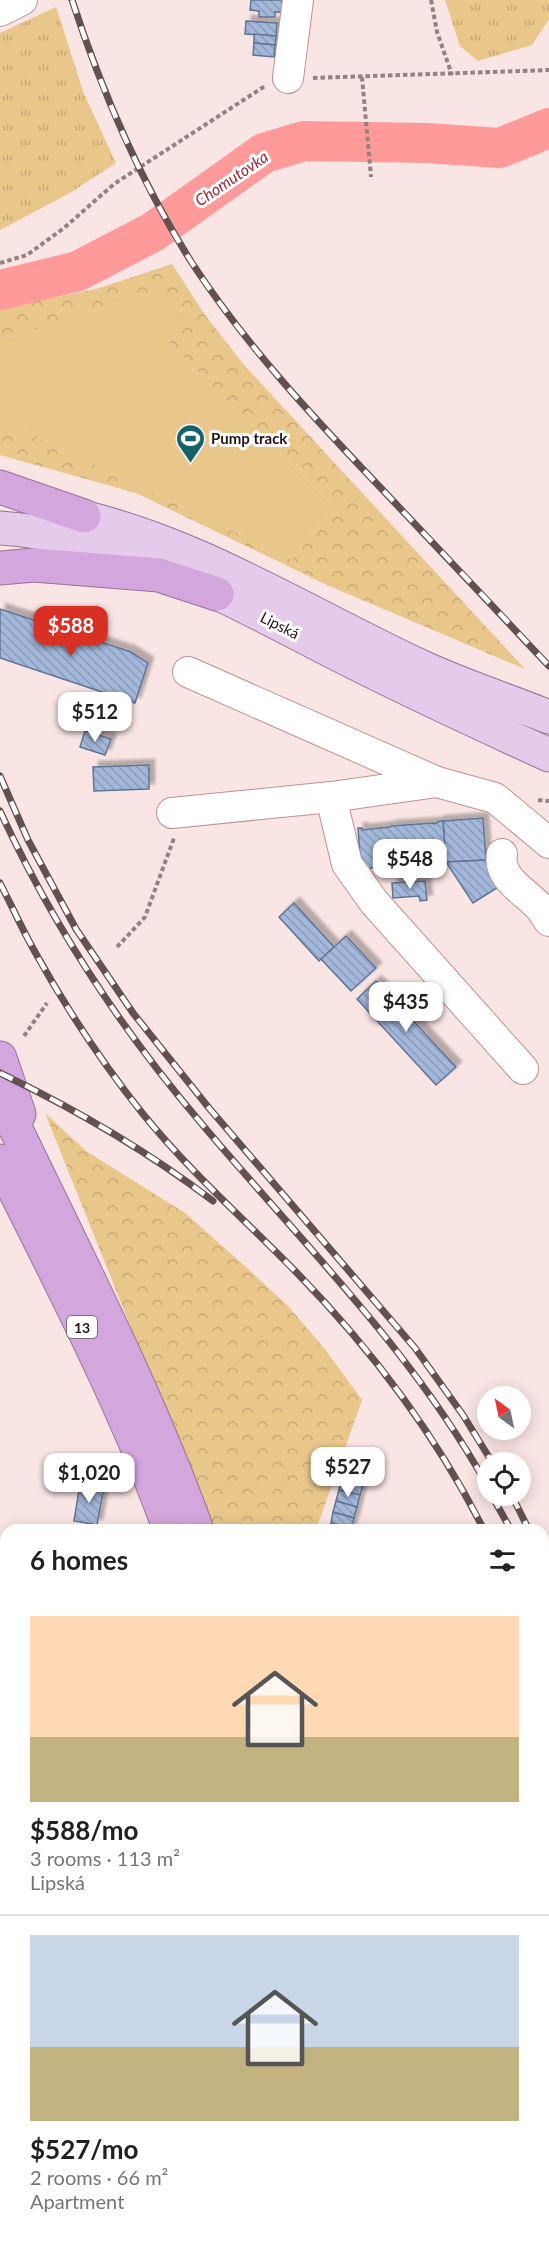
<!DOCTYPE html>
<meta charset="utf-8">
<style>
:root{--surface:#fff;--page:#f2f2f2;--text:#202124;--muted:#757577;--line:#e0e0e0;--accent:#d93025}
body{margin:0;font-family:Lato,sans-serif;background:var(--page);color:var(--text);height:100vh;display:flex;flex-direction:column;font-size:22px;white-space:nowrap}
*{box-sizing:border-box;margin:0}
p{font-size:20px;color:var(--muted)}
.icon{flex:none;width:33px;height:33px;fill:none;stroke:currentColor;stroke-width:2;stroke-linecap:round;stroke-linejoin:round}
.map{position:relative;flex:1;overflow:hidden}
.panel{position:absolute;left:0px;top:1524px;width:549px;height:720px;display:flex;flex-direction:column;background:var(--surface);border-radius:18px 18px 0 0;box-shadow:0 3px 15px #0003}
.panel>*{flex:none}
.needle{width:39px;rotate:327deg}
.tools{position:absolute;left:477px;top:1386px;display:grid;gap:12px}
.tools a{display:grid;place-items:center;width:54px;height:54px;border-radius:50%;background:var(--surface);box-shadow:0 3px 15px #0003;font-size:30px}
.price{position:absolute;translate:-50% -51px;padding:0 14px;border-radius:12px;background:#fff;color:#222;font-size:20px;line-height:39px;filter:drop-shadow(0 2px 3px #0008)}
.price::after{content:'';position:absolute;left:50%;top:36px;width:18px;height:14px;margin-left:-9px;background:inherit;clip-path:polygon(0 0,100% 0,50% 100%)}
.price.active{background:var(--accent);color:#fff}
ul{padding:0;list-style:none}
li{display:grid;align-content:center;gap:12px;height:318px;padding:0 30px}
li+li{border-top:2px solid var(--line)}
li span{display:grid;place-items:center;height:186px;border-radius:0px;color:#555}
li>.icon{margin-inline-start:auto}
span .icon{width:108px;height:108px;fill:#fffc;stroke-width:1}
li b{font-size:26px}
h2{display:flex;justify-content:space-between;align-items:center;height:72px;padding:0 30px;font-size:26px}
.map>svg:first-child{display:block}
.grass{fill:url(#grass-tufts)}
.forest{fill:url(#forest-crowns)}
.pitch{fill:#e9c68a}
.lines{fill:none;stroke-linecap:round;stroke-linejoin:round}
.river{stroke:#fe9a9a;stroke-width:40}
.building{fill:url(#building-back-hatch);stroke:#607494;stroke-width:1.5;filter:url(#shadow)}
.minor-casing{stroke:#bf9291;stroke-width:32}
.major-casing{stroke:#967397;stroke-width:35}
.highway-casing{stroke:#967397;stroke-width:35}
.path{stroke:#948181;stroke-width:4;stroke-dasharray:4.5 3;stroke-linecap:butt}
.minor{stroke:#fff;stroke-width:30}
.major{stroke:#e5caeb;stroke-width:33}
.highway{stroke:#d4a6de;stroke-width:33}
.rail-casing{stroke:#635150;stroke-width:7}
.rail{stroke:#fff;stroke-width:4.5;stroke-dasharray:14;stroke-linecap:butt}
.labels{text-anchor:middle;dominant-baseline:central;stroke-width:6;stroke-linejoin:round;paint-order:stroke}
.shield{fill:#fff;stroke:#665a5a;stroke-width:1.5}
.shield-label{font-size:14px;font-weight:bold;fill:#241313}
.poi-label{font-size:15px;font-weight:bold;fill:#241313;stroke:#fff;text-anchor:start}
.street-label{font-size:15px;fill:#241313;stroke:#fff}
.water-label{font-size:16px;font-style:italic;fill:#9a2732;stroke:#fff}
</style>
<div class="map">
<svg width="549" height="2244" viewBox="0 0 549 2244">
<defs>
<pattern id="grass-tufts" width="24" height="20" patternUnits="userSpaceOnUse" patternTransform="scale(1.5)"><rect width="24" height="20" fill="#e9c68a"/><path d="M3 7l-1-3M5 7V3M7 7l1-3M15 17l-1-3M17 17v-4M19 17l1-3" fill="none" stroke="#c8a976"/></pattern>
<pattern id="forest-crowns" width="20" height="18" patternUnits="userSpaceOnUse" patternTransform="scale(1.5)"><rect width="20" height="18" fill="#e9c68a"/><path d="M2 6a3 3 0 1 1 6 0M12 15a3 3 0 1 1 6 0" fill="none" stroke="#c8a976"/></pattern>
<pattern id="building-back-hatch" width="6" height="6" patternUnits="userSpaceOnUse" patternTransform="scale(1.5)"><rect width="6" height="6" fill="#a2b7da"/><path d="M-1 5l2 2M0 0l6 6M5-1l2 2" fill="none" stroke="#8b9cba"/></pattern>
<filter id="shadow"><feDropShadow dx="5.5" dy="-5.5" stdDeviation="1.5" flood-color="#0004"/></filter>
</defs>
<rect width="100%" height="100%" fill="#f9e5e4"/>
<g class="grass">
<path d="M 445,0 L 549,0 L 549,19 L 532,45 L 478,61 L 460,46 Z"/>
<path d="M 56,7 L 84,94 L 116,163 L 70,193 L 0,230 L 0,33 Z"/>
</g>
<g class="forest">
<path d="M 172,264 L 205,315 L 244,365 L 525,669 L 327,585 L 136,493 L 0,455 L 0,419 L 292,559 L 333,506 L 169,343 L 157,290 L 0,341 L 0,308 L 96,289 Z"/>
<path d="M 45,1113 L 86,1151 L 185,1213 L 246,1267 L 289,1307 L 324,1348 L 362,1400 L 316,1530 L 212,1530 Z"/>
<path d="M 157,2238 L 225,2238 L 224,2244 L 156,2244 Z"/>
<path d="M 301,2238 L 388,2238 L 385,2244 L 299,2244 Z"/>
</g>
<path class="pitch" d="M 157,290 L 180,312 L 169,343 L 333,506 L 292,559 L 0,419 L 0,341 Z"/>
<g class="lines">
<path class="river" d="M 0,290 L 78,271 L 153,232 L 264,153 L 304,141 L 427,143 L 500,148 L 549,128"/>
</g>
<g class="building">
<path d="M 251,0 L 286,0 L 285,12 L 275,12 L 275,17 L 259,17 L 259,11 L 250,10 Z"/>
<path d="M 246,21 L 277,23 L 276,36 L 245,34 Z"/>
<path d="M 254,34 L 276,36 L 275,45 L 254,43 Z"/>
<path d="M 254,43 L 275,45 L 274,57 L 253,55 Z"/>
<path d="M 0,609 L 131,652 L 148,663 L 135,703 L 0,658 Z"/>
<path d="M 85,731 L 111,739 L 105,755 L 80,747 Z"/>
<path d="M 149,765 L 149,789 L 94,791 L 93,767 Z"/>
<path d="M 483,818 L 486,860 L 446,862 L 443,821 Z"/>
<path d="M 440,821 L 443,821 L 446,862 L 361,869 L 358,828 L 362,828 L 362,830 L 390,827 L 391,826 L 433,823 L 434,824 Z"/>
<path d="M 486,860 L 503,884 L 473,903 L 446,862 Z"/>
<path d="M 425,881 L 427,900 L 420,901 L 419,896 L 393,898 L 392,883 Z"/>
<path d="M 294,903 L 334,947 L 319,961 L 279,917 Z"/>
<path d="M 346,936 L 376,968 L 351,991 L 321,959 Z"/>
<path d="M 376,981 L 456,1067 L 436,1085 L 357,999 Z"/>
<path d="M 345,1468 L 366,1474 L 363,1485 L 342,1479 Z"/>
<path d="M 342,1479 L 363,1485 L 360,1495 L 339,1490 Z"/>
<path d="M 80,1484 L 104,1487 L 97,1525 L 74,1521 Z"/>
<path d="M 339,1490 L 360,1495 L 357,1507 L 336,1501 Z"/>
<path d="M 336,1501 L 357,1507 L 354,1518 L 333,1512 Z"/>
<path d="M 333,1512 L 354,1518 L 351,1528 L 331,1523 Z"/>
<path d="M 331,1523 L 351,1528 L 351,1530 L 329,1530 Z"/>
<path d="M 2,1625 L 6,1625 L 6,1657 L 0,1656 Z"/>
<path d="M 0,2073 L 6,2074 L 6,2108 L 0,2107 Z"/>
<path d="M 63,2238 L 84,2238 L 102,2242 L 102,2244 L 62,2244 Z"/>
<path d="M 405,2238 L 417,2238 L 427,2243 L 402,2244 Z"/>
</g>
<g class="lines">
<defs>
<g id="minor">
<path d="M 0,11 L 22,0"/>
<path d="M 288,78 L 298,0"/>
<path d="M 188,672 L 437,782 L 495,798 L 549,843"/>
<path d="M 331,797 L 347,864 L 374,902 L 523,1069"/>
<path d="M 172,813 L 331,797 L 437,782"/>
<path d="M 502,854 C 497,879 528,893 541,909 C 544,913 546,917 549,921"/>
<path d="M 0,1603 L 6,1604"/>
<path d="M 0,2053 L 6,2054"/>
<path d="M 131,2244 L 133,2238"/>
</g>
<g id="major">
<path d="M 55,511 C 188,536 301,611 422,667 C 463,686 507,700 549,717"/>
<path d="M 0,528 C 125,536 238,604 347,659 C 414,693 481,724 549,755"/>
</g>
<g id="highway">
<path d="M 0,487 L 84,516"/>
<path d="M 0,568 L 34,565 L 159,575 L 217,594"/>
<path d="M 0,1058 L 19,1114"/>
<path d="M 0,1096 C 68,1239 143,1381 197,1530"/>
<path d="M 0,1161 C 60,1281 124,1404 170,1530"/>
<path d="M 243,2244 L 245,2238"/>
<path d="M 269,2244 L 270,2238"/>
</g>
</defs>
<use href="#minor" class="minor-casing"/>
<use href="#major" class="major-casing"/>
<use href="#highway" class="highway-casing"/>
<g class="path">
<path d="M 431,0 L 437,32 L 452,75"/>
<path d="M 362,77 L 371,177"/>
<path d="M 313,78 L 549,70"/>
<path d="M 0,263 L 27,255 L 64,228 L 114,184 L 265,86"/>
<path d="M 538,800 L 549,801"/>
<path d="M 117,947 L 145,917 L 174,838"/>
<path d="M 24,1036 L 47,1003"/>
</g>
<use href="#minor" class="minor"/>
<use href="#major" class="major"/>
<use href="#highway" class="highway"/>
<defs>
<g id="rail">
<path d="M 72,0 C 102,92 140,181 192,263 C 245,344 311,415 378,485 C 435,545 492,605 549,666"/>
<path d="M 0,776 L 28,840 L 76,929 L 133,1013 L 209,1108 L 415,1348 L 463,1415 L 492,1462"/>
<path d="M 0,811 C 52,924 120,1028 201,1123 C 300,1241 413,1351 488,1487"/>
<path d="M 0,883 C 12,906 22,929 35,952 C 66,1008 103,1064 143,1114 C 190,1172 246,1221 298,1274 C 372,1350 436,1435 484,1530"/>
<path d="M 0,1073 C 75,1109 146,1150 213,1201"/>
<path d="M 492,1496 L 511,1530"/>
<path d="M 512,1496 L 529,1530"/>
<path d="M 543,1559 L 549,1572"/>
<path d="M 543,1599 L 549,1612"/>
<path d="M 543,1669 L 549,1687"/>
</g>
</defs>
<use href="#rail" class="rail-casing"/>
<use href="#rail" class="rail"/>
</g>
<defs>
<symbol id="stadium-pin" viewBox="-11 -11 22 30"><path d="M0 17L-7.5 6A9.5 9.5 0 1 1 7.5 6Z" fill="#136367" stroke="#fff"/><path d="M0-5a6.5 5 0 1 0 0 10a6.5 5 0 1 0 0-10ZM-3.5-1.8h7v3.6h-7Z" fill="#fff"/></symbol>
</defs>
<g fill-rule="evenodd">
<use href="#stadium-pin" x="174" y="422" width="33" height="45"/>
</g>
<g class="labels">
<rect class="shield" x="67" y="1316" width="30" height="22" rx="4.5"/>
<g class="shield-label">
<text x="82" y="1327">13</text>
</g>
<g class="poi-label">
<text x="211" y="438">Pump track</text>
</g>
<g class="street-label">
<text transform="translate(280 625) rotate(27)">Lipská</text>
</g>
<g class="water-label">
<text transform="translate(231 178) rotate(-34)">Chomutovka</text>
</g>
</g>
</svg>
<div class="tools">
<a><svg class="needle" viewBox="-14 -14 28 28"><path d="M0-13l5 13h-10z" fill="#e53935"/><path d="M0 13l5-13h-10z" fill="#757577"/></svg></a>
<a><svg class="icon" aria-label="locate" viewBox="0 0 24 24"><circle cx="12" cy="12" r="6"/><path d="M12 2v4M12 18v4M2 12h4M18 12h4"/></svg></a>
</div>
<b class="price active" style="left:71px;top:657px">$588</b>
<b class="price" style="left:95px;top:743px">$512</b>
<b class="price" style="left:410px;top:890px">$548</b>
<b class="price" style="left:406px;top:1033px">$435</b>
<b class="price" style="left:348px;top:1498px">$527</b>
<b class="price" style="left:89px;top:1504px">$1,020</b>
<section class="panel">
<h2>6 homes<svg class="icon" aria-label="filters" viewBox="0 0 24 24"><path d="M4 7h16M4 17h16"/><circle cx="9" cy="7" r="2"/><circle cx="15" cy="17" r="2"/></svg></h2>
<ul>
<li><span style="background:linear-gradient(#ffd9b3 65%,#c2b280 0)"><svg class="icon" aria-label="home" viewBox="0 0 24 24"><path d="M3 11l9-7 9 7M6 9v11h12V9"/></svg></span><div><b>$588/mo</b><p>3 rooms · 113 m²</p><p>Lipská</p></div></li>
<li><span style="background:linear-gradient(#c9d6e8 60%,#c2b280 0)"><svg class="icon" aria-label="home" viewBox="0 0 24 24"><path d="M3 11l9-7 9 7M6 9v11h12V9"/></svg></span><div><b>$527/mo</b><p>2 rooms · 66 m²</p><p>Apartment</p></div></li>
</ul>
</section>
</div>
